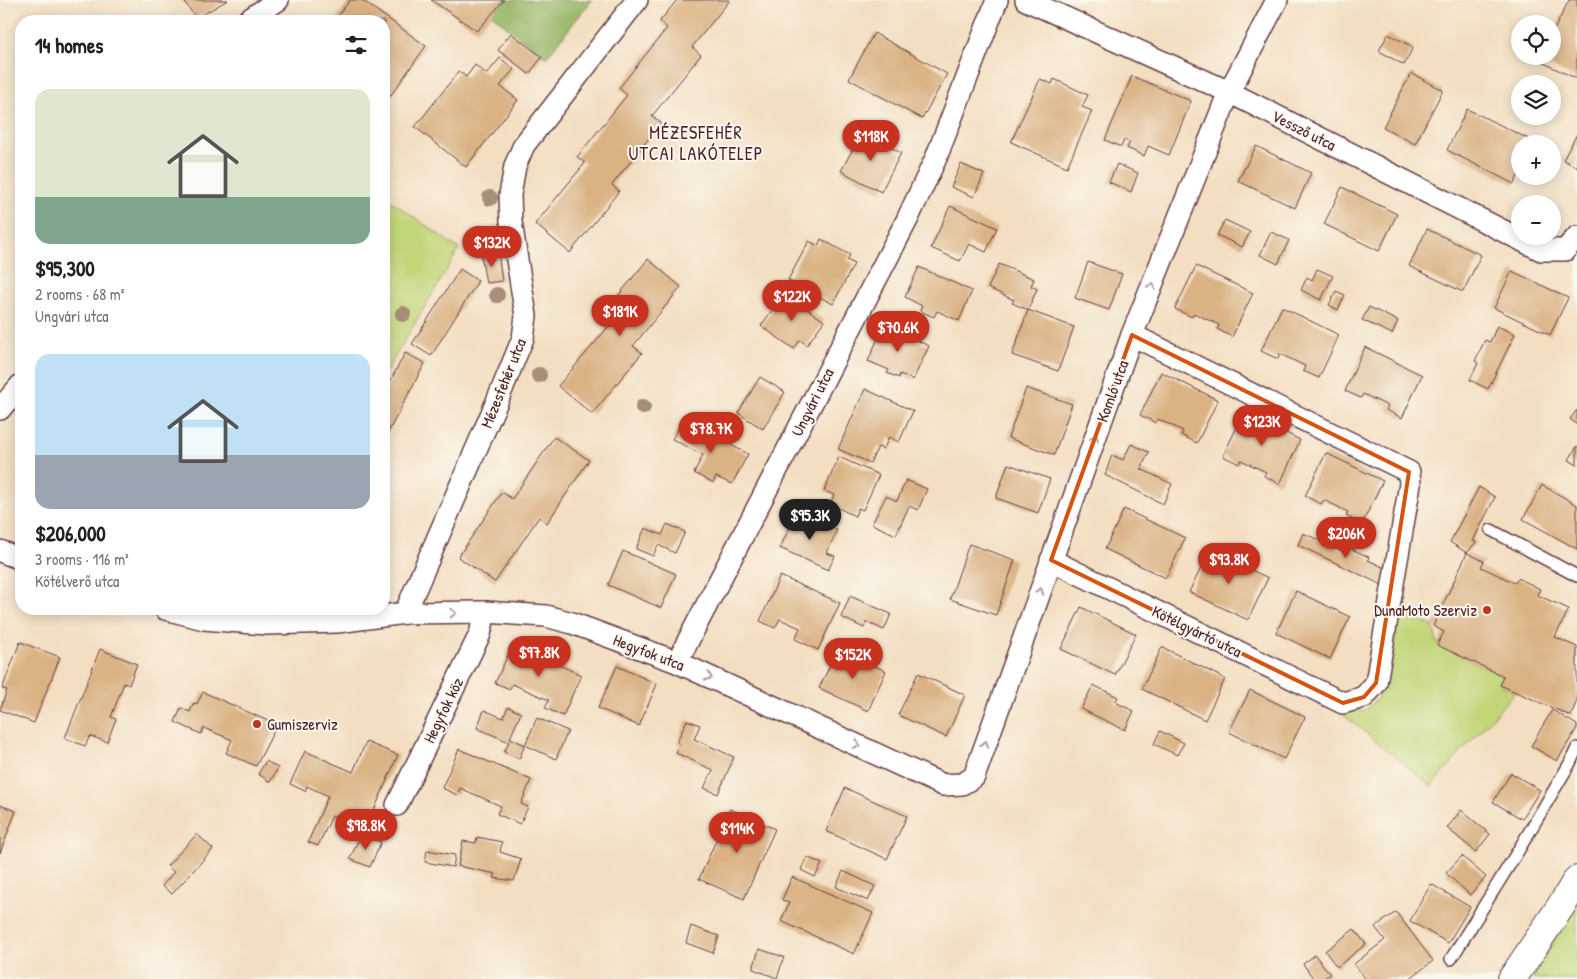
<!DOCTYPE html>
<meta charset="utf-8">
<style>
:root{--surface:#fff;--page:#f6f6f6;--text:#202124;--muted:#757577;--accent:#c8321e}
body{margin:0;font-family:"Patrick Hand",sans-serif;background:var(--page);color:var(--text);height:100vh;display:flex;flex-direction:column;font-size:19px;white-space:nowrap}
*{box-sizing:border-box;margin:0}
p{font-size:16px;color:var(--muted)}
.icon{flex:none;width:28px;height:28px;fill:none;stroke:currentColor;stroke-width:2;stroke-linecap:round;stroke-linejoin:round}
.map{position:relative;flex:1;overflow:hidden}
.panel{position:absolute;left:15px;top:15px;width:375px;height:600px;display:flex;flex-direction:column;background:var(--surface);border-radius:20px;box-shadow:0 2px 12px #0003}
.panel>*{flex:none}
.buttons{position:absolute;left:1511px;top:15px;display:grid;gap:10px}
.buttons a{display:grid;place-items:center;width:50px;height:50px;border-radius:50%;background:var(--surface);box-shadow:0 2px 12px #0003;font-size:25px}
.price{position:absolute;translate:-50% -42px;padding:0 11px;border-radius:18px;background:var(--accent);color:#fff;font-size:16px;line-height:32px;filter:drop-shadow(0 1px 2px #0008)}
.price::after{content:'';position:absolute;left:50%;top:30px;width:15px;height:11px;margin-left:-8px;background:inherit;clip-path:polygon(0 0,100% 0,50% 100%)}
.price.active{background:#222;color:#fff}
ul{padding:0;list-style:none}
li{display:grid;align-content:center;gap:10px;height:265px;padding:0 20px}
li span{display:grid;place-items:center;height:155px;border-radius:15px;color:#555}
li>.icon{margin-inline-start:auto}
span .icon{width:90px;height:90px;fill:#fffc;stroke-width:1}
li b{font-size:21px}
h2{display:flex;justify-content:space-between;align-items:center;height:60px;padding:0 20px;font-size:21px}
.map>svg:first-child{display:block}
.green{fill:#c2d679;stroke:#867a52}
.forest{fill:#99b769;stroke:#726b4a}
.building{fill:#dab284}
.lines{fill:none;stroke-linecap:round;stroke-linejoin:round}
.service-casing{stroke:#633c42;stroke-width:14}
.minor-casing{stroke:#633c42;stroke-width:24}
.tertiary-casing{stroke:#633c42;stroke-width:30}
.service{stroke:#fff;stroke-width:11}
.minor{stroke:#fff;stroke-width:21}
.tertiary{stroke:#fff;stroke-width:28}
.tree{fill:#a78e79}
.oneway{stroke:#ae9aa0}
.marked{fill:none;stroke:#d8530f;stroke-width:4;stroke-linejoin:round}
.poi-dot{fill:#c8321e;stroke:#fbf7ec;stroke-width:2}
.labels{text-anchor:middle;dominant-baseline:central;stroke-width:4;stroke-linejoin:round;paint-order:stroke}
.street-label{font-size:16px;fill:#4a1f2b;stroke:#fbf7ec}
.poi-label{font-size:16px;fill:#4a1f2b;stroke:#fbf7ec;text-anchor:end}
.neighbourhood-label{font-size:18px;letter-spacing:1px;fill:#4a1f2b;stroke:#fbf7ec}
</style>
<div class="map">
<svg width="1577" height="979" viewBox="0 0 1577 979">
<rect width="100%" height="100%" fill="#fbf7ec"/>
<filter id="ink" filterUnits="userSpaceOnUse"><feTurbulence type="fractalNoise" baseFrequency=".02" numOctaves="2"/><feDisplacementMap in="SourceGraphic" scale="10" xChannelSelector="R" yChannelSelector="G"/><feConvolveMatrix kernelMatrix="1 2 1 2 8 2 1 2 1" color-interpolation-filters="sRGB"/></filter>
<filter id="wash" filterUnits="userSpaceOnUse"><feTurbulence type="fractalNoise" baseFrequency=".0096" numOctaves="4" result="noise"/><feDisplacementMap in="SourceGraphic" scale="20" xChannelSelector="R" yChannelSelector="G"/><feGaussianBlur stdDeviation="1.12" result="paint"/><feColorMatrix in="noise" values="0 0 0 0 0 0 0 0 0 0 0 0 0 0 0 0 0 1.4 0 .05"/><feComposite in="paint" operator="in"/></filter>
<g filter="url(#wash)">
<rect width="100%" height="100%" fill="#f3dec1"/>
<g class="green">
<path d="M 384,196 L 459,249 L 386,372 L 384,371 Z"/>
<path d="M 1399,613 L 1433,626 L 1438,645 L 1503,676 L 1500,685 L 1515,692 L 1431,786 L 1334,707 L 1364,711 L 1377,699 L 1392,665 Z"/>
<path d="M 1577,901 L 1577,979 L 1533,979 L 1536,972 Z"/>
</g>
<path class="forest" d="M 504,0 L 592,0 L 546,58 L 491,14 Z"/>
<g id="blocks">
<g class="building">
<path d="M 183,0 L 228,0 L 196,18 Z"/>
<path d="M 350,0 L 362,0 L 426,46 L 384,105 L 384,21 L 334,21 Z"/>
<path d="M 431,0 L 504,0 L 477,31 Z"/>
<path d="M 677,0 L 730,0 L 692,47 L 701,55 L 652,116 L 661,123 L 612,185 L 619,191 L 570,253 L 535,224 L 585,163 L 577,157 L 627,95 L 619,88 L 667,28 L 660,21 Z"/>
<path d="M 1569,0 L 1577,0 L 1577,79 L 1529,56 L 1552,56 L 1552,34 Z"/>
<path d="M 511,33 L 542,57 L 529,74 L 498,50 Z"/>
<path d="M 874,33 L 947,74 L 922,119 L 849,79 Z"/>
<path d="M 1388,34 L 1413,47 L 1404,65 L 1379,51 Z"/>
<path d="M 500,58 L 514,69 L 500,86 L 518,100 L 466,167 L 415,127 L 459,71 L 466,77 L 475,65 L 487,74 Z"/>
<path d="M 1411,73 L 1443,90 L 1415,144 L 1383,127 Z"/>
<path d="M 1132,76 L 1191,101 L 1169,155 L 1148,146 L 1144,156 L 1127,148 L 1130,142 L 1124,140 L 1121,147 L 1105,140 Z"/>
<path d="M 1040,79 L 1052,84 L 1054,79 L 1088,95 L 1082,107 L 1092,111 L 1067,167 L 1011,142 Z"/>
<path d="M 1467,109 L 1535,142 L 1534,144 L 1520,144 L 1520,172 L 1514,184 L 1447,150 Z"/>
<path d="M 862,132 L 901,153 L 881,192 L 841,171 Z"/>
<path d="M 1577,134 L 1577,167 L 1563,160 Z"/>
<path d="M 1256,146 L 1311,173 L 1295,208 L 1238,181 Z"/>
<path d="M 961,164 L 984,174 L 974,197 L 951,187 Z"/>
<path d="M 1117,164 L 1138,173 L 1131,192 L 1109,182 Z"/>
<path d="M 1342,187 L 1397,214 L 1379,251 L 1324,224 Z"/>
<path d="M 950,206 L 997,228 L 986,252 L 969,244 L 960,261 L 931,248 Z"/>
<path d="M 1225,220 L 1250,232 L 1242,247 L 1217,235 Z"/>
<path d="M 1427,229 L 1481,255 L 1463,292 L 1409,266 Z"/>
<path d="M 1271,232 L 1289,240 L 1278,264 L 1260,255 Z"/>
<path d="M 821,239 L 850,255 L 847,260 L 854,264 L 833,304 L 788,280 L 809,241 L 818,246 Z"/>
<path d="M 498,252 L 502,281 L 486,283 L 481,255 Z"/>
<path d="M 648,259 L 681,287 L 633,346 L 642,353 L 592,414 L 558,386 L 609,326 L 600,318 Z"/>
<path d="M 1088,262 L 1122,274 L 1109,310 L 1075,298 Z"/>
<path d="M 999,264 L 1034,279 L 1031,286 L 1037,289 L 1028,310 L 1012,303 L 1014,300 L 988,288 Z"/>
<path d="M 1196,266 L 1253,293 L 1232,337 L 1217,329 L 1219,325 L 1194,313 L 1192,317 L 1175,309 Z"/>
<path d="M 919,267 L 972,291 L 959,321 L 937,311 L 934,317 L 920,311 L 922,306 L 905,297 Z"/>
<path d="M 460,269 L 478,281 L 431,356 L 412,344 Z"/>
<path d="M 1317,269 L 1333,276 L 1321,300 L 1301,290 L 1307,277 L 1312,280 Z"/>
<path d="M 1512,271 L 1568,298 L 1550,335 L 1494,308 Z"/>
<path d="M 1336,291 L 1345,295 L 1338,310 L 1329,305 Z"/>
<path d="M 784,293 L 824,321 L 807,345 L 800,340 L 794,349 L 761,326 Z"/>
<path d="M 1282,307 L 1339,335 L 1319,378 L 1303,371 L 1305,366 L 1280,354 L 1278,359 L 1261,351 Z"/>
<path d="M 1369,307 L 1398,321 L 1392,334 L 1362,320 Z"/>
<path d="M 1028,310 L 1074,327 L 1058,371 L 1012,355 Z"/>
<path d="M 884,325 L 929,346 L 913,380 L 900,374 L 899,378 L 887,373 L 889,370 L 868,361 Z"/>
<path d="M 1497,326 L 1515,334 L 1488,389 L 1470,380 L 1478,363 L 1475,361 L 1485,340 L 1490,342 Z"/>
<path d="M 1365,347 L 1422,375 L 1402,418 L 1386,410 L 1388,406 L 1363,394 L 1361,398 L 1345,391 Z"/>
<path d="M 405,353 L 425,363 L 384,440 L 384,393 Z"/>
<path d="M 1161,372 L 1218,400 L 1197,443 L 1181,435 L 1183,431 L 1158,419 L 1156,423 L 1140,415 Z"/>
<path d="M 760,377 L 785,392 L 763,429 L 738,413 Z"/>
<path d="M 1026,388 L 1072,404 L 1054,455 L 1008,438 Z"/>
<path d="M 865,389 L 913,411 L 899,442 L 889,437 L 884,449 L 878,447 L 870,463 L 838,449 Z"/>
<path d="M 1577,410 L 1577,425 L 1570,419 Z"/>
<path d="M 1244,412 L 1300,440 L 1280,484 L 1264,476 L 1266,472 L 1241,460 L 1239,464 L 1223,456 Z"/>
<path d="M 683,420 L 748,454 L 732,484 L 716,477 L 713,483 L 694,473 L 703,455 L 672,439 Z"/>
<path d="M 554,437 L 589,460 L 547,523 L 539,517 L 495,582 L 458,557 L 502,492 L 512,499 Z"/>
<path d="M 1131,444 L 1149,452 L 1141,469 L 1172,484 L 1163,504 L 1105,475 L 1112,455 L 1123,460 Z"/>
<path d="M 1577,446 L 1577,465 L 1569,460 Z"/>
<path d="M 1326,453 L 1383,481 L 1362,524 L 1346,516 L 1348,512 L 1324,500 L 1321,504 L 1305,496 Z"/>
<path d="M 839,457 L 879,475 L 863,510 L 858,508 L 855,516 L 830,504 L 834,495 L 824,491 Z"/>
<path d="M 1008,464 L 1050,479 L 1038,513 L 996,498 Z"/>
<path d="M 906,480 L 927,489 L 918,510 L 909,506 L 896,535 L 872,524 L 886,496 L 897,501 Z"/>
<path d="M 1542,485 L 1577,505 L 1577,549 L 1523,519 Z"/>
<path d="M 1479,487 L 1495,497 L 1473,541 L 1476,542 L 1467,553 L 1450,542 Z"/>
<path d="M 1124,509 L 1185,538 L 1166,578 L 1105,549 Z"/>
<path d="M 797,512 L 837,530 L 827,553 L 835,556 L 828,570 L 780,548 Z"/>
<path d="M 667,524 L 685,532 L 675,553 L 658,545 L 653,556 L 636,549 L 645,528 L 662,535 Z"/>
<path d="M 1303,533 L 1347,553 L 1349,548 L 1369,557 L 1368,560 L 1389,570 L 1382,585 L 1298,545 Z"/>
<path d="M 969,544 L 1015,560 L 996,615 L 950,599 Z"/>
<path d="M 1210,550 L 1268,578 L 1248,620 L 1189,592 Z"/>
<path d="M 623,551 L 676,574 L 661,608 L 608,585 Z"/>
<path d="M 1467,553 L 1484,561 L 1481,567 L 1515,583 L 1518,578 L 1540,589 L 1537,595 L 1569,609 L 1555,637 L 1577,647 L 1577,700 L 1571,716 L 1500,685 L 1503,676 L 1437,645 L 1444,632 L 1433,626 Z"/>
<path d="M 780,576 L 840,603 L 818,650 L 795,639 L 800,628 L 780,619 L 775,628 L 760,621 Z"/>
<path d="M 1296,591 L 1350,617 L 1330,659 L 1276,633 Z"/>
<path d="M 850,596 L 891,614 L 884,630 L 867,622 L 864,628 L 841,617 Z"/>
<path d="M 1081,607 L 1136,634 L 1115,675 L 1061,649 Z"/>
<path d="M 20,642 L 60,657 L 34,723 L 0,710 L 7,690 L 2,689 Z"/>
<path d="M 513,644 L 581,675 L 563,716 L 545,708 L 549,700 L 512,684 L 510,689 L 495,683 Z"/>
<path d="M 1162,647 L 1225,679 L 1205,720 L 1142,689 Z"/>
<path d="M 100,649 L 137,664 L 129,685 L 124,683 L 111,717 L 116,719 L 107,742 L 90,736 L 85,746 L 65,738 Z"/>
<path d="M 838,649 L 886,671 L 868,711 L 819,688 Z"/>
<path d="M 617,666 L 657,684 L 639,726 L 598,708 Z"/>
<path d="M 918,673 L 965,695 L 946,737 L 898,715 Z"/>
<path d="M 1093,685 L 1118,697 L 1115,702 L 1134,711 L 1125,730 L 1081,709 Z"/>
<path d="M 1250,690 L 1305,717 L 1284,759 L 1229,732 Z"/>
<path d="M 203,692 L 277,725 L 256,766 L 226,753 L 232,740 L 204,728 L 201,734 L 175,722 L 181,708 L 190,712 L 194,703 L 197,704 Z"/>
<path d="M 508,707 L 521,713 L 510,738 L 525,745 L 537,718 L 568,731 L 556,759 L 525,745 L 519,759 L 504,752 L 509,742 L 477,728 L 484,710 L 503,718 Z"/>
<path d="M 1552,710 L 1577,725 L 1577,728 L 1557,761 L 1531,746 Z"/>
<path d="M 687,720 L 700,725 L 694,739 L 734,757 L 718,794 L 704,788 L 713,770 L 676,753 L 680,744 L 677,742 Z"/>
<path d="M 1160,731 L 1184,743 L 1177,755 L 1154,744 Z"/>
<path d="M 366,742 L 398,755 L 368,824 L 349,816 L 346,822 L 332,816 L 318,846 L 308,842 L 328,796 L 307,786 L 305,791 L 290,784 L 305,751 L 353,772 Z"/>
<path d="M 459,749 L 531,780 L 521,804 L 528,807 L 520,824 L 497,814 L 501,806 L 460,788 L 457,795 L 442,788 Z"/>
<path d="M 266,761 L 278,768 L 270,782 L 258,774 Z"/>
<path d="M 1511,773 L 1540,790 L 1522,819 L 1493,802 Z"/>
<path d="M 845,788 L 907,816 L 887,859 L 826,831 Z"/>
<path d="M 0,805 L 16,811 L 0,853 Z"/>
<path d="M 730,809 L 775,829 L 744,899 L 699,879 Z"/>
<path d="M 1461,810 L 1490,834 L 1476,852 L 1447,828 Z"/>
<path d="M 197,834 L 213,849 L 172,894 L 162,886 L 174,872 L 167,866 Z"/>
<path d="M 361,834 L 381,842 L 370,867 L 350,859 Z"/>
<path d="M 477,837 L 502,842 L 500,852 L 521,859 L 514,881 L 494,878 L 496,874 L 458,866 L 463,841 L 476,843 Z"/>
<path d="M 427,850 L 455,855 L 453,867 L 425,862 Z"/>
<path d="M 1462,856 L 1486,877 L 1470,895 L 1446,873 Z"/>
<path d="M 807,857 L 822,864 L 815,877 L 801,870 Z"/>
<path d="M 843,871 L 875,886 L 868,901 L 836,887 Z"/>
<path d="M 792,877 L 873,913 L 854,954 L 781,921 L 789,903 L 782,900 Z"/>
<path d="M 1431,884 L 1470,907 L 1448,943 L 1410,921 Z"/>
<path d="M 1396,912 L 1433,961 L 1409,979 L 1366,979 L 1354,964 L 1385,940 L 1375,927 Z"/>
<path d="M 691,926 L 719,936 L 713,953 L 686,943 Z"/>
<path d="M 1354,929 L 1366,944 L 1337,967 L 1325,951 Z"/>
<path d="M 759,949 L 784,957 L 777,978 L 753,969 Z"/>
<path d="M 1315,955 L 1330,974 L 1323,979 L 1314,979 L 1303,964 Z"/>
</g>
</g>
</g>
<g filter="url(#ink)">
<use href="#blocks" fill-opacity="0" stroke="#633c42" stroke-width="1"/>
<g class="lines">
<defs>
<g id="service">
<path d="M 1491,530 L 1577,576"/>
<path d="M 1451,959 L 1518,851 L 1570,763 L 1577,748"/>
</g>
<g id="minor">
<path d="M 1026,0 L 1229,92 L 1541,250 L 1565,250 L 1577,237"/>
<path d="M 247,21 L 278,0"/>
<path d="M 0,409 L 21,385"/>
<path d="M 0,551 L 21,559"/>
<path d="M 1051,560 L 1343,703 L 1364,697 L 1376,683 L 1410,484 L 1409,472 L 1132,335"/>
<path d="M 165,609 L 204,619 L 266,624 L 337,622 L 405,613 L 485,612 L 546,616 L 572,623 L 677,662 L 943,785 L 962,784 L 974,777 L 1132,335 L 1229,92 L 1277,0"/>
<path d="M 405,613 L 498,399 L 523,338 L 526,316 L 511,222 L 510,195 L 515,166 L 524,145 L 637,0"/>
<path d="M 677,662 L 907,220 L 936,158 L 997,0"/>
<path d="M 397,805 L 480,634 L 485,612"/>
</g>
<path id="tertiary" d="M 1512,979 L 1565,900 L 1577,880"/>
</defs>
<use href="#service" class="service-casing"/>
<use href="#minor" class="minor-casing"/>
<use href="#tertiary" class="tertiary-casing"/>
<use href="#service" class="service"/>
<use href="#minor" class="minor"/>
<use href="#tertiary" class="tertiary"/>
</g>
<g class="tree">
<circle cx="490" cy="198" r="8"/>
<circle cx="497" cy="295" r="8"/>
<circle cx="403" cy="314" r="8"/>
<circle cx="539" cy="375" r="8"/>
<circle cx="643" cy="407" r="8"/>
</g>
<defs><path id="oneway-chevron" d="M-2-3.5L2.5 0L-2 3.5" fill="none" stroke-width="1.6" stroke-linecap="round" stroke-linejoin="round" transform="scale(1.25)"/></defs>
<g class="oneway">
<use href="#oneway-chevron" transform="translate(1152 286) rotate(-68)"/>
<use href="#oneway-chevron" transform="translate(1095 438) rotate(-70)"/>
<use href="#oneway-chevron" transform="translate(1040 591) rotate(-70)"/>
<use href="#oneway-chevron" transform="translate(453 613) rotate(-1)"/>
<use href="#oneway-chevron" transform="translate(709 677) rotate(25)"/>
<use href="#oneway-chevron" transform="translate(985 744) rotate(-70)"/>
<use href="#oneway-chevron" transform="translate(857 745) rotate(25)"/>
</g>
</g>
<path class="marked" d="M 1132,335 L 1409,472 L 1376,683 L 1364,697 L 1343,703 L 1051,560 Z"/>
<g class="poi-dot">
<circle cx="1487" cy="610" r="5"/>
<circle cx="257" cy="724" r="5"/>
</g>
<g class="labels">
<g class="street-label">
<text transform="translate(1304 130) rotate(27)">Vessző utca</text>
<text transform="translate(503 383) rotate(-68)">Mézesfehér utca</text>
<text transform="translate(1112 391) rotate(-70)">Komló utca</text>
<text transform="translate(812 402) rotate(-63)">Ungvári utca</text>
<text transform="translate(1197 631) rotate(26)">Kötélgyártó utca</text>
<text transform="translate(649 652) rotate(21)">Hegyfok utca</text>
<text transform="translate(443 710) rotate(-64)">Hegyfok köz</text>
</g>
<g class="poi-label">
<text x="1477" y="610">DunaMoto Szerviz</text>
<text x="267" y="724" text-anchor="start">Gumiszerviz</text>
</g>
<g class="neighbourhood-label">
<text x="696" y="132">MÉZESFEHÉR<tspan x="696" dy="21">UTCAI LAKÓTELEP</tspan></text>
</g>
</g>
</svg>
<div class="buttons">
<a><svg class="icon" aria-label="locate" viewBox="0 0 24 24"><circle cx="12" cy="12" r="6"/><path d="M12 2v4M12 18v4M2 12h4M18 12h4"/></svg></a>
<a><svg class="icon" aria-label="layers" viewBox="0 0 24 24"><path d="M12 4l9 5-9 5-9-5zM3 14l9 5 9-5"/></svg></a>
<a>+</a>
<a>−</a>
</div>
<b class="price" style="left:871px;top:162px">$118K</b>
<b class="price" style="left:492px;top:268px">$132K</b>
<b class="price" style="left:792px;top:322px">$122K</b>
<b class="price" style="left:620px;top:337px">$181K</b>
<b class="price" style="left:898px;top:353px">$70.6K</b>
<b class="price" style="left:1262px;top:447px">$123K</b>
<b class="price" style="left:711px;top:454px">$78.7K</b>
<b class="price active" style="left:810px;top:541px">$95.3K</b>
<b class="price" style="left:1346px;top:559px">$206K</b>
<b class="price" style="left:1229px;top:585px">$93.8K</b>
<b class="price" style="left:539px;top:678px">$97.8K</b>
<b class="price" style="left:853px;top:680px">$152K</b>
<b class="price" style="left:366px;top:851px">$98.8K</b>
<b class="price" style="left:737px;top:854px">$114K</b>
<section class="panel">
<h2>14 homes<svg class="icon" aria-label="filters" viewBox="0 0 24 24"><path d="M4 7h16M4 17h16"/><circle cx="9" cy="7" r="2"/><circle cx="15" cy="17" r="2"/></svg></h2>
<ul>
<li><span style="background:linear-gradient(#dfe7d0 70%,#7fa58c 0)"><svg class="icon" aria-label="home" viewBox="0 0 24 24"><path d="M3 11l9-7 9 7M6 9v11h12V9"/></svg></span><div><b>$95,300</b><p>2 rooms · 68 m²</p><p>Ungvári utca</p></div></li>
<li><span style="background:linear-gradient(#bfe0f5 65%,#9aa5b1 0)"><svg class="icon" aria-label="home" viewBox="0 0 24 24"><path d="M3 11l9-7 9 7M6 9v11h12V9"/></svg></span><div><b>$206,000</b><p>3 rooms · 116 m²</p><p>Kötélverő utca</p></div></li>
</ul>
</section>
</div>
